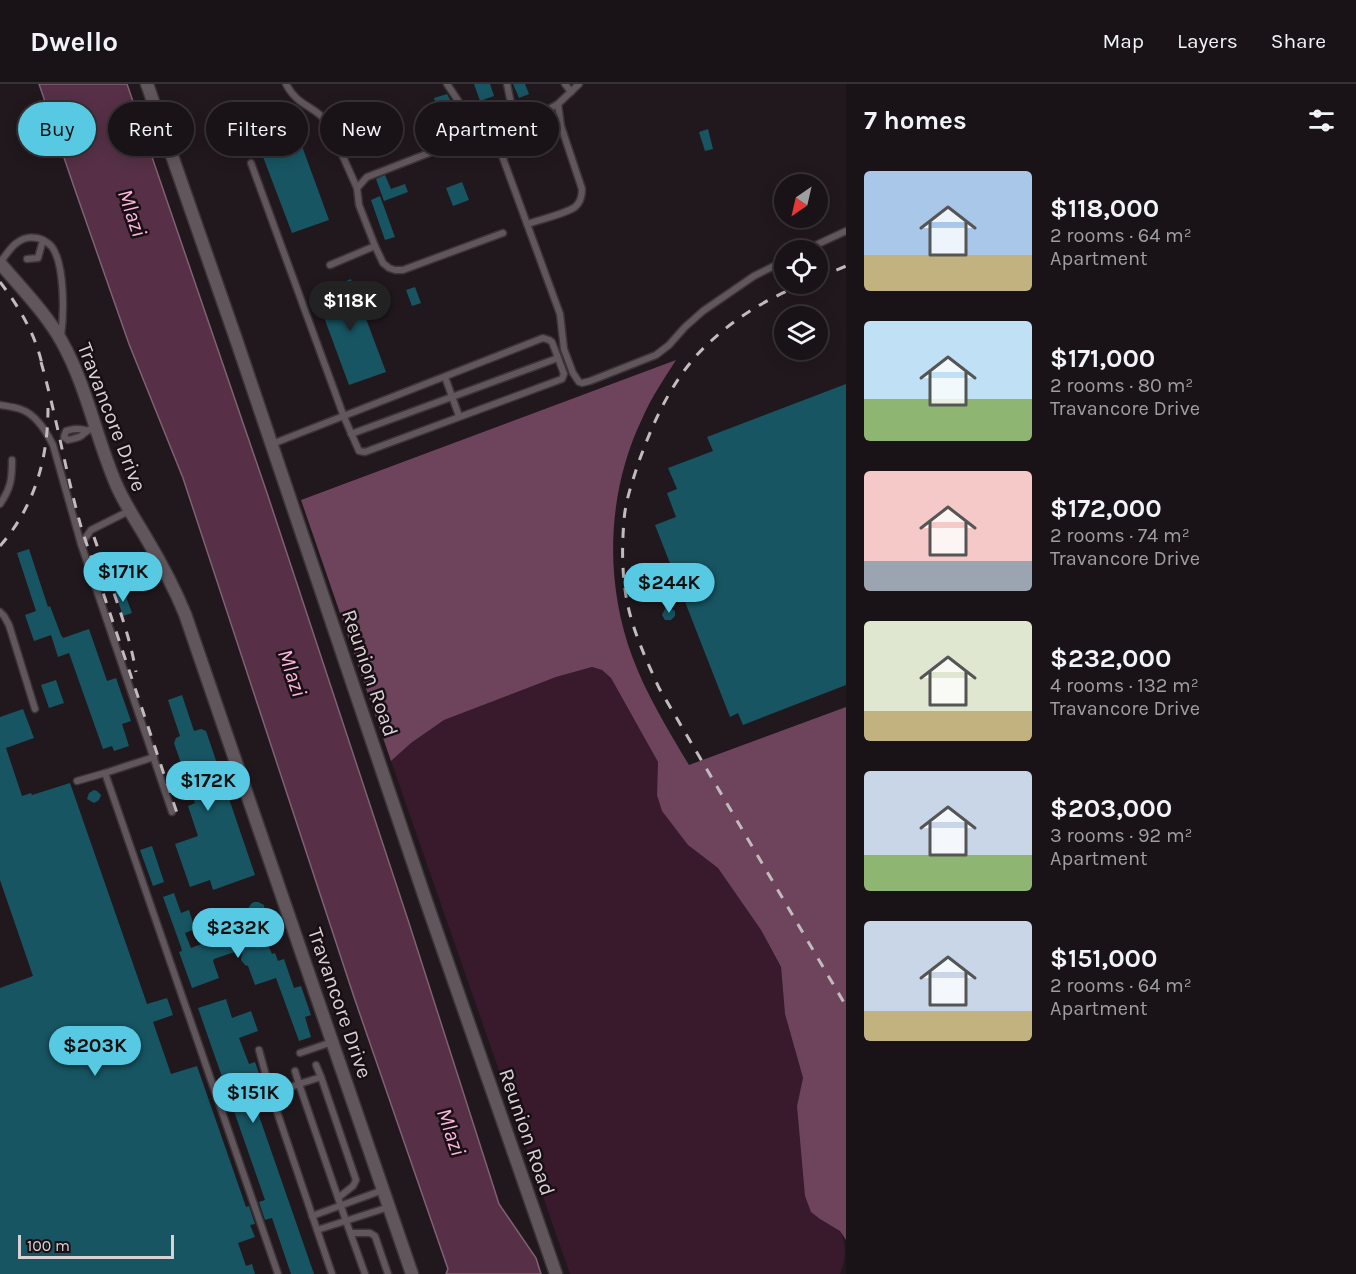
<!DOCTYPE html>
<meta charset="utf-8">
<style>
:root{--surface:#191216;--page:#221b1f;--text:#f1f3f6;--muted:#9f9ea1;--line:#373235;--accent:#58c9e3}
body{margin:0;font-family:Karla,sans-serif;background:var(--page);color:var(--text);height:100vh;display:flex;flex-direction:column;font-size:22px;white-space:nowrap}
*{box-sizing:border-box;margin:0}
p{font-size:20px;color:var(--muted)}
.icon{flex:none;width:33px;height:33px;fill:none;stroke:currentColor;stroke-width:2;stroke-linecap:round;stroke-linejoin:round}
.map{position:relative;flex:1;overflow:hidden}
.panel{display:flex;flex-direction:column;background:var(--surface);width:510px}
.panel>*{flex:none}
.guide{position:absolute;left:18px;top:18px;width:570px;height:54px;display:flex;gap:12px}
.needle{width:39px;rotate:214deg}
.controls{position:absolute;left:774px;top:90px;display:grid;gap:12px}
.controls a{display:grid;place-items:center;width:54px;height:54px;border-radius:50%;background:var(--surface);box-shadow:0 3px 15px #0003,0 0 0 2px var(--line);font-size:30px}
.scale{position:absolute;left:18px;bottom:15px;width:156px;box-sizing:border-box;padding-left:6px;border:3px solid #d8d2d5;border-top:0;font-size:16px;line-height:21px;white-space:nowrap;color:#d8d2d5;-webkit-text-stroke:4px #180f14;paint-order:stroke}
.price{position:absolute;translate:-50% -51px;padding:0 14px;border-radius:21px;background:var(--accent);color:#111;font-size:20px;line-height:39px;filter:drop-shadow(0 2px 3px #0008)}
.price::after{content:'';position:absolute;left:50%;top:36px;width:18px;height:14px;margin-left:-9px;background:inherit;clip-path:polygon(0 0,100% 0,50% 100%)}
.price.active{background:#222;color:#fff}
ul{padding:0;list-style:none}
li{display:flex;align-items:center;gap:18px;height:150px;padding:0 18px}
li span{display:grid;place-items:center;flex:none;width:168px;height:120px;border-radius:6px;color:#555}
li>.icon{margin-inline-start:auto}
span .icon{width:72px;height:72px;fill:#fffc;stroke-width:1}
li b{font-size:26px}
h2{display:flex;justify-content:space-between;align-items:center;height:72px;padding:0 18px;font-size:26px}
.chip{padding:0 21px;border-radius:27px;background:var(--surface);box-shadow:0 3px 15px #0003,0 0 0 2px var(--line);font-size:21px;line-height:54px}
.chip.active{background:var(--accent);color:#111}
header{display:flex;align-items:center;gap:36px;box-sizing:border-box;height:84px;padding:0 30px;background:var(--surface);border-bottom:2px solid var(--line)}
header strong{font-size:28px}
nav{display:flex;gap:33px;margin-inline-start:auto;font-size:21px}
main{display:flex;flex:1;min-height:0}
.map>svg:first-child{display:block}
.green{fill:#381a2c}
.forest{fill:#6d445b}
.water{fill:#573047;stroke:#7e6172;stroke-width:1.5}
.building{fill:#175563}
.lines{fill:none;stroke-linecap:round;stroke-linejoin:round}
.lane-casing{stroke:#3b3538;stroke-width:9}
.street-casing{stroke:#3b3538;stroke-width:15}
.lane{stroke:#61565c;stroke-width:6}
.street{stroke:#61565c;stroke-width:12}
.rail{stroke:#c1bbbe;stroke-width:3;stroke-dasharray:10 10;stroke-linecap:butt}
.labels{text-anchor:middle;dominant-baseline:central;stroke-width:5;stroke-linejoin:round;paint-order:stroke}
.street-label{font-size:21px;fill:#d8d2d5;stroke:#180f14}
.water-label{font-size:22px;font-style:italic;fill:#fdb6dd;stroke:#180f14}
</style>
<header>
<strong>Dwello</strong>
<nav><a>Map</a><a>Layers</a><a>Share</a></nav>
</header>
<main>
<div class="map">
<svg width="846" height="1190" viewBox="0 0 846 1190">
<rect width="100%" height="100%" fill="#21181d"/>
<path class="green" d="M 592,583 L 602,586 L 611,594 L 658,678 L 657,711 L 688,761 L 718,784 L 761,846 L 781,884 L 785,930 L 803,995 L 797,1022 L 820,1135 C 826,1139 836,1142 841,1148 C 846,1158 846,1179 840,1190 L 570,1190 L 391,677 L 411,659 L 444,636 L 556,593 Z"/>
<path class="forest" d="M 676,276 C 664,295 651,314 642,335 C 607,408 604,496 632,572 C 646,610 668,646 689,681 L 846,623 L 846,1156 L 840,1147 L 820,1135 L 811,1128 L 805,1112 L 797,1022 L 803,994 L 785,930 L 781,883 L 761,846 L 718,784 L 688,761 L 662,727 L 657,711 L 658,678 L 611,594 L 602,586 L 592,583 L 556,593 L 444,636 L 411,659 L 391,677 L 301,416 Z"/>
<path class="water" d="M 39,0 L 127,0 L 267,409 L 408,836 L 499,1120 L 536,1174 L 541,1190 L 446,1190 L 448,1185 L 354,913 L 183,394 L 129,260 L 73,100 Z"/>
<g class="building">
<path d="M 474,0 L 490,0 L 494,12 L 480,17 Z"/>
<path d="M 513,0 L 525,0 L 529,10 L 519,14 Z"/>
<path d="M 447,10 L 453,21 L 461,45 L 438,53 L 430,29 L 438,26 L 434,14 Z"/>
<path d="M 353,40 L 356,50 L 382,43 L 384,48 L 381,50 L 386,68 L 376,70 L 371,53 L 351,61 L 345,43 Z"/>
<path d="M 295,43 L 329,136 L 292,149 L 257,57 Z"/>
<path d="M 708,45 L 713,65 L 705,67 L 699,48 Z"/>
<path d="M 385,91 L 391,105 L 405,100 L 408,108 L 384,117 L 376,95 Z"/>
<path d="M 462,98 L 469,116 L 453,122 L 446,104 Z"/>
<path d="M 380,112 L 395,153 L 385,156 L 371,116 Z"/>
<path d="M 351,195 L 386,288 L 349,301 L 315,209 Z"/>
<path d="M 415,203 L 421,219 L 412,222 L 406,206 Z"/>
<path d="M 846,300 L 846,601 L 743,641 L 738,629 L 730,633 L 655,441 L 676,433 L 667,409 L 677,405 L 668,384 L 713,367 L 707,353 Z"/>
<path d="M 29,465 L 48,523 L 50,522 L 61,551 L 63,554 L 89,545 L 107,597 L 116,594 L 131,637 L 122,640 L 129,662 L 114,667 L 112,662 L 103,665 L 69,569 L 58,573 L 51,551 L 34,557 L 25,531 L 36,527 L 17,469 Z"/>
<path d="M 123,505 L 132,529 L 123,532 L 115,508 Z"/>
<path d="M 661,506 L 669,509 L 666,522 L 656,515 L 656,509 Z"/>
<path d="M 666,523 L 672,525 L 675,527 L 675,532 L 671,536 L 665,536 L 662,531 Z"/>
<path d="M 56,596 L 64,619 L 49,624 L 41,601 Z"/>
<path d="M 182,611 L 194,647 L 201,645 L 206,647 L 255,791 L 213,806 L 210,796 L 190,803 L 175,760 L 198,752 L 188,722 L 195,719 L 174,659 L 176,654 L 180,652 L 168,616 Z"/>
<path d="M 23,625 L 34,654 L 6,664 L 22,712 L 31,709 L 32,711 L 70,699 L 147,920 L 167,914 L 173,931 L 153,938 L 171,990 L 197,982 L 246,1123 L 249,1122 L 255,1140 L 250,1141 L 255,1153 L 238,1159 L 246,1182 L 252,1180 L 255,1190 L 0,1190 L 0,904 L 33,892 L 0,796 L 0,633 Z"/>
<path d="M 94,706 L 97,707 L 101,711 L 99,716 L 94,719 L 87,715 L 89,709 Z"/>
<path d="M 152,762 L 164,798 L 153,802 L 140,766 Z"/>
<path d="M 174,809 L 181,829 L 189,826 L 195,845 L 185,849 L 191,864 L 209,857 L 208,852 L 231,844 L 227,833 L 228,830 L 233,825 L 237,825 L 246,828 L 251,820 L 254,818 L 258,818 L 264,821 L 265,828 L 263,831 L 256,834 L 247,831 L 240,840 L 246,855 L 252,863 L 267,858 L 272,870 L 275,869 L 278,877 L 284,875 L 294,904 L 301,902 L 311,931 L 305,933 L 311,953 L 299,957 L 276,894 L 255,901 L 248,882 L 245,881 L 241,876 L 243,865 L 214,875 L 213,877 L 219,894 L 192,904 L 179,868 L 182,867 L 181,863 L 163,813 Z"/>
<path d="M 226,915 L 232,934 L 251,927 L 258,947 L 239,954 L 249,980 L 255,978 L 264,1004 L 251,1009 L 314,1190 L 291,1190 L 272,1134 L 265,1136 L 259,1118 L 265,1116 L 198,924 Z"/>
</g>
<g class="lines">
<defs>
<g id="lane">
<path d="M 286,0 C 298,23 314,21 328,39 L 357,104 L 359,121 L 375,162 L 383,179 L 389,184 L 395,186 L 403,186 L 411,183 L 503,149"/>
<path d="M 447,0 L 459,18 L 473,54"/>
<path d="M 507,0 L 515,39"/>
<path d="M 565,0 L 571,8"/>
<path d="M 558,20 L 579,0"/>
<path d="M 493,47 L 560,230 L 564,265 L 573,289 L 579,298 L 582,299 L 590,297 L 656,271 L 669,261 L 685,243 L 703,227 L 754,192 L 784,177"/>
<path d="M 251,79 L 344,333 L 359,367 L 365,368 L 562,295 L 564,290 L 552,258 L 549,256 L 543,254 L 272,360"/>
<path d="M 357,104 L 367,93 L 429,69 L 515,39 L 542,29 L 558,20 L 561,42 L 582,105 C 582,112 581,118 575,123 C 565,130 539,136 527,140"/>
<path d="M 805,166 L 846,147"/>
<path d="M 27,175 L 38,174 L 43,156"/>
<path d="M 0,179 C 9,166 19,150 37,154 C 42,155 49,159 52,163 C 65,181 64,231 61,252"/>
<path d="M 330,181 L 375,162"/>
<path d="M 445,293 L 459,332"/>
<path d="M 0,321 C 6,322 14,323 20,325 C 36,330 46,347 53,361 L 81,460"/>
<path d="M 85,346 C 77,344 73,345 66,347 L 64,353 L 68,356 C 72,355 78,354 81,352 C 87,347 87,346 95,343"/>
<path d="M 351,350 L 558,274"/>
<path d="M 0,420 C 11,404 12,395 12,376"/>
<path d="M 129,427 L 91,446 L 81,460 L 172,728"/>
<path d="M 0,528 L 4,532 L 9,541 L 35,625"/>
<path d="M 154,673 L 105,689 L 278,1190"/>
<path d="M 77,697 L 105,689"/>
<path d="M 259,966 L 271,1010"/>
<path d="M 300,969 L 332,958"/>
<path d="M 316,981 L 321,993"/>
<path d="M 295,987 L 299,1000 L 271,1010 L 332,1190"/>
<path d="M 338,1114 L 353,1102 L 356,1096 L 321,993 L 299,1000 L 346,1137 L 365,1190"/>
<path d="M 312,1132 L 383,1106"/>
<path d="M 317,1146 L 389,1123"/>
<path d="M 351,1149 L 370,1149 L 375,1152 L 388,1190"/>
</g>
<g id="street">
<path d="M 147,0 L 236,255 L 425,814 L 556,1190"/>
<path d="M 0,179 C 21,204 46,229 62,258 C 87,303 96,354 116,400 C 124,419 135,435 145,452 C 160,477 174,503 185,530 L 412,1190"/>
</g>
</defs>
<use href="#lane" class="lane-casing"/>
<use href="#street" class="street-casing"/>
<use href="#lane" class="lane"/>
<use href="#street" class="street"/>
<g class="rail">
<path d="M 818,194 L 846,182"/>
<path d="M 0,198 C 20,224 37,253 43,285"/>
<path d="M 804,200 C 770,213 738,232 711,257 C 675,289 654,335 638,380 C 632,399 625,418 624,437 C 622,459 622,484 625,505 C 629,539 645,573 659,604 L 846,922"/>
<path d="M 41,278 C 57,334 66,391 82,446 L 177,729"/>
<path d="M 94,453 C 109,497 128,542 136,588"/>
<path d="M 0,462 C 34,423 48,376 48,324"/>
</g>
</g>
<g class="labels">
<g class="street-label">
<text transform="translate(112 333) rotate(69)">Travancore Drive</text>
<text transform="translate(370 589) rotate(71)">Reunion Road</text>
<text transform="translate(340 919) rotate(71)">Travancore Drive</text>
<text transform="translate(527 1048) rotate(71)">Reunion Road</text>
</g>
<g class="water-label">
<text transform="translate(132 129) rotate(71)">Mlazi</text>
<text transform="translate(292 589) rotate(71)">Mlazi</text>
<text transform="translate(451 1048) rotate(71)">Mlazi</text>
</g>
</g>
</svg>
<div class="controls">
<a><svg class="needle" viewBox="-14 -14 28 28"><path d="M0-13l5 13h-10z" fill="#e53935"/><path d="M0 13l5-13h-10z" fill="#9f9ea1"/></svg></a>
<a><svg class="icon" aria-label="locate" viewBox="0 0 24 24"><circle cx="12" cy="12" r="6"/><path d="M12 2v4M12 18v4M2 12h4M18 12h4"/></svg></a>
<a><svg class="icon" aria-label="layers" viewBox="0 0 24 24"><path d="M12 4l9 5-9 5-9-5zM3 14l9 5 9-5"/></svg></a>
</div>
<div class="scale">100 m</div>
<b class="price active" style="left:350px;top:248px">$118K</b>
<b class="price" style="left:123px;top:519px">$171K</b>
<b class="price" style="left:669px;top:530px">$244K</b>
<b class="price" style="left:208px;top:728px">$172K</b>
<b class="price" style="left:238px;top:875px">$232K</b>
<b class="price" style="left:95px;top:993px">$203K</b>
<b class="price" style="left:253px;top:1040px">$151K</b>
<div class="guide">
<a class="chip active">Buy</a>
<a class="chip">Rent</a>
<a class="chip">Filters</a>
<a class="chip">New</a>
<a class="chip">Apartment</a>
</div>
</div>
<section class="panel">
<h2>7 homes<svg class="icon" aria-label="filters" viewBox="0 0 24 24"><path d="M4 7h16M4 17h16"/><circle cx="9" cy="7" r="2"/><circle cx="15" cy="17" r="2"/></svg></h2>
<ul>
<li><span style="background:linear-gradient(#a9c7e8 70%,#c2b280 0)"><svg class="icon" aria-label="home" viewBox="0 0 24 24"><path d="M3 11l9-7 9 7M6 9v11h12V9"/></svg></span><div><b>$118,000</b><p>2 rooms · 64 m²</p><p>Apartment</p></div></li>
<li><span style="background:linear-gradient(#bfe0f5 65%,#8fb573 0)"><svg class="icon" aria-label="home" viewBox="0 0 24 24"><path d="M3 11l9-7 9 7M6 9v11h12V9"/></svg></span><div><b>$171,000</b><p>2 rooms · 80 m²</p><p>Travancore Drive</p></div></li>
<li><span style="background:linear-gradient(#f6c9c9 75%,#9aa5b1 0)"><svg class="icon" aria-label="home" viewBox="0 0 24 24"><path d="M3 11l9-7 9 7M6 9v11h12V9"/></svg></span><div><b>$172,000</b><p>2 rooms · 74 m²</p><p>Travancore Drive</p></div></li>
<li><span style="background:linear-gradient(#dfe7d0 75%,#c2b280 0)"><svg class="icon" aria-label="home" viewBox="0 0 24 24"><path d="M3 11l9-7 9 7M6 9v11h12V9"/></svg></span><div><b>$232,000</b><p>4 rooms · 132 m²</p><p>Travancore Drive</p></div></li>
<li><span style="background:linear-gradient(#c9d6e8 70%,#8fb573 0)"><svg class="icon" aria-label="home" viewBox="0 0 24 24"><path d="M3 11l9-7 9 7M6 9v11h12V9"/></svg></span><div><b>$203,000</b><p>3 rooms · 92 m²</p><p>Apartment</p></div></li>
<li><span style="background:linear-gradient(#c9d6e8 75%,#c2b280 0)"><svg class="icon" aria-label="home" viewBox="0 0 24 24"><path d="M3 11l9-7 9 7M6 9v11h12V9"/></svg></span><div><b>$151,000</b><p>2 rooms · 64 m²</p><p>Apartment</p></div></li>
</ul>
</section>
</main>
